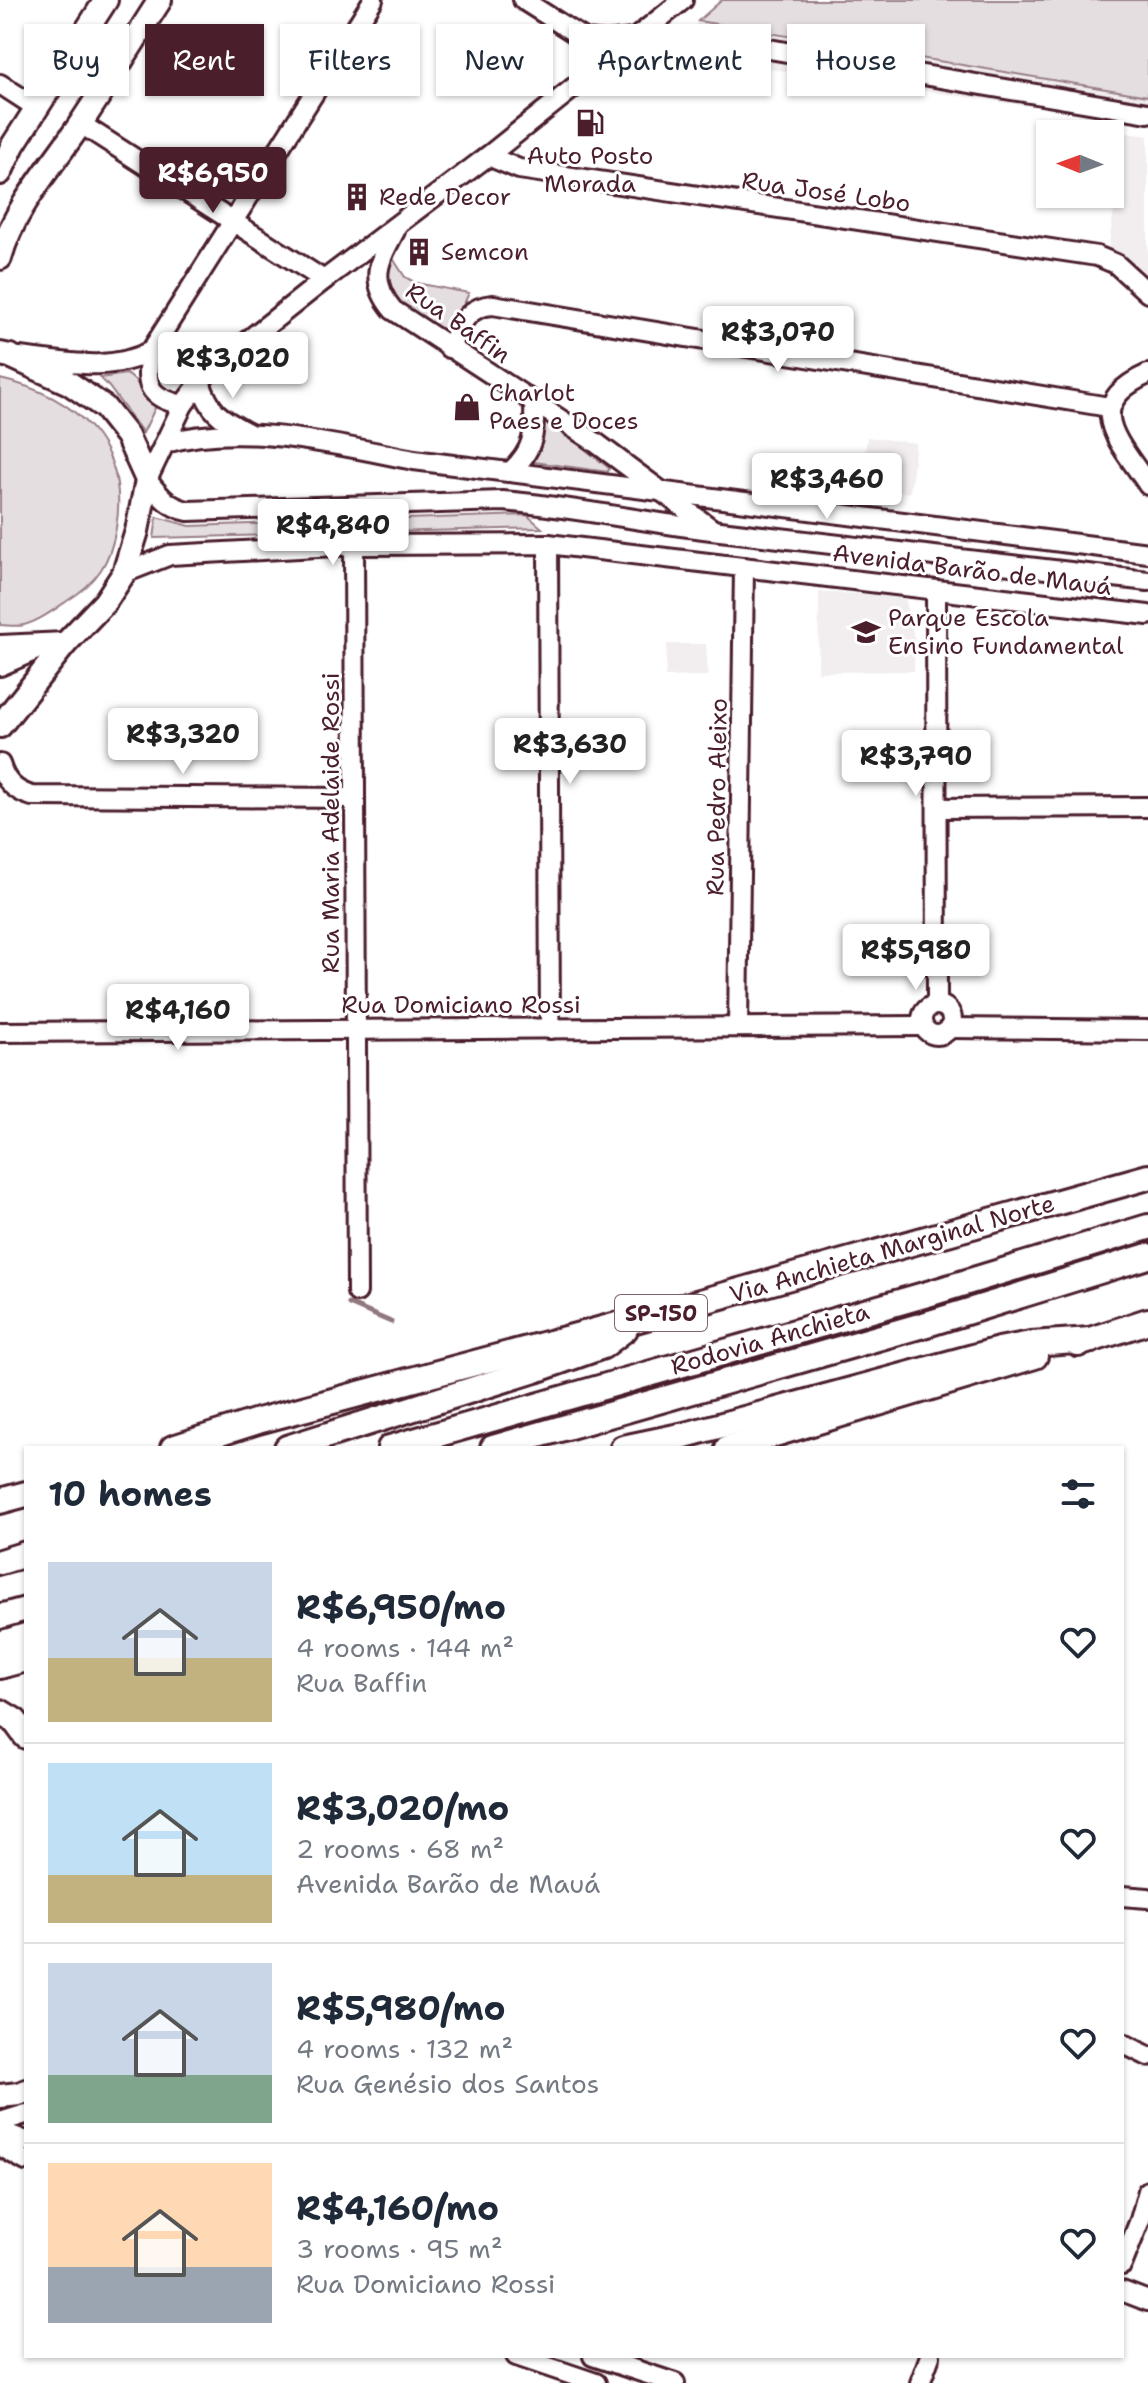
<!DOCTYPE html>
<meta charset="utf-8">
<style>
:root{--surface:#fff;--page:#f2f2f3;--text:#1f2937;--muted:#747a83;--line:#e0e1e3;--accent:#4a1f2b}
body{margin:0;font-family:"Shantell Sans",sans-serif;background:var(--page);color:var(--text);height:100vh;display:flex;flex-direction:column;font-size:30px;white-space:nowrap}
*{box-sizing:border-box;margin:0}
p{font-size:26px;color:var(--muted)}
.icon{flex:none;width:44px;height:44px;fill:none;stroke:currentColor;stroke-width:2;stroke-linecap:round;stroke-linejoin:round}
.map{position:relative;flex:1;overflow:hidden}
.panel{position:absolute;left:24px;top:1446px;width:1100px;height:912px;display:flex;flex-direction:column;background:var(--surface);border-radius:0px;box-shadow:0 2px 6px #0004}
.panel>*{flex:none}
.guide{position:absolute;left:24px;top:24px;width:1100px;height:72px;display:flex;gap:16px}
.needle{width:52px;rotate:271deg}
.fabs{position:absolute;left:1036px;top:120px;display:grid;gap:16px}
.fabs a{display:grid;place-items:center;width:88px;height:88px;border-radius:0px;background:var(--surface);box-shadow:0 2px 6px #0004;font-size:40px}
.price{position:absolute;translate:-50% -68px;padding:0 18px;border-radius:8px;background:#fff;color:#222;font-size:26px;line-height:52px;filter:drop-shadow(0 2px 4px #0008)}
.price::after{content:'';position:absolute;left:50%;top:48px;width:24px;height:18px;margin-left:-12px;background:inherit;clip-path:polygon(0 0,100% 0,50% 100%)}
.price.current{background:var(--accent);color:#fff}
ul{padding:0;list-style:none}
li{display:flex;align-items:center;gap:24px;height:200px;padding:0 24px}
li+li{border-top:2px solid var(--line)}
li span{display:grid;place-items:center;flex:none;width:224px;height:160px;border-radius:0px;color:#555}
li>.icon{margin-inline-start:auto}
span .icon{width:96px;height:96px;fill:#fffc;stroke-width:1}
li b{font-size:34px}
h2{display:flex;justify-content:space-between;align-items:center;height:96px;padding:0 24px;font-size:34px}
.tag{padding:0 28px;border-radius:0px;background:var(--surface);box-shadow:0 2px 6px #0004;font-size:28px;line-height:72px}
.tag.current{background:var(--accent);color:#fff}
.map>svg:first-child{display:block}
.built{fill:#f2eeef}
.green{fill:#e5dee0;stroke:#987e86;stroke-width:2}
.lines{fill:none;stroke-linecap:round;stroke-linejoin:round}
.stream{stroke:#91787e;stroke-width:5}
.minor-casing{stroke:#4a1f2b;stroke-width:24}
.major-casing{stroke:#4a1f2b;stroke-width:28}
.highway-casing{stroke:#4a1f2b;stroke-width:30}
.minor{stroke:#fff;stroke-width:18}
.major{stroke:#fff;stroke-width:22}
.highway{stroke:#fff;stroke-width:24}
.labels{text-anchor:middle;dominant-baseline:central;stroke-width:6;stroke-linejoin:round;paint-order:stroke}
.shield{fill:#fff;stroke:#80626b;stroke-width:2}
.shield-label{font-size:22px;font-weight:bold;fill:#4a1f2b}
.poi-label{font-size:24px;fill:#4a1f2b;stroke:#fff;text-anchor:start}
.street-label{font-size:24px;fill:#4a1f2b;stroke:#fff}
</style>
<div class="map">
<svg width="1148" height="2383" viewBox="0 0 1148 2383">
<rect width="100%" height="100%" fill="#fff"/>
<filter id="ink" filterUnits="userSpaceOnUse"><feTurbulence type="fractalNoise" baseFrequency=".0125" numOctaves="2"/><feDisplacementMap in="SourceGraphic" scale="16" xChannelSelector="R" yChannelSelector="G"/><feConvolveMatrix kernelMatrix="1 2 1 2 8 2 1 2 1" color-interpolation-filters="sRGB"/></filter>
<g filter="url(#ink)">
<g class="built">
<path d="M 698,21 L 1148,96 L 1148,123 L 679,56 Z"/>
<path d="M 1126,132 L 1148,136 L 1148,276 L 1108,250 Z"/>
<path d="M 867,437 L 916,443 L 910,493 L 861,486 Z"/>
<path d="M 819,592 L 900,596 L 906,601 L 915,642 L 914,671 L 818,672 Z"/>
<path d="M 667,644 L 706,644 L 708,676 L 665,677 Z"/>
</g>
<g class="green">
<path d="M 722,0 L 1148,0 L 1148,96 L 698,21 Z"/>
<path d="M 392,257 L 405,277 L 416,283 L 469,293 L 446,343 L 390,300 L 384,261 Z"/>
<path d="M 126,374 C 139,379 143,398 157,404 L 143,433 L 109,387 L 100,378 Z"/>
<path d="M 0,379 C 77,396 130,446 116,528 C 110,563 97,582 67,601 C 54,610 39,621 24,625 C 17,627 7,625 0,625 Z"/>
<path d="M 542,416 L 609,468 L 608,472 L 534,462 Z"/>
<path d="M 527,515 L 542,528 L 154,538 L 157,517 L 190,526 Z"/>
</g>
<g class="lines">
<path class="stream" d="M 349,1304 L 391,1322"/>
<defs>
<g id="minor">
<path d="M 523,0 L 586,40 L 606,42 L 633,39 L 683,39 L 763,48 L 1148,113"/>
<path d="M 683,0 L 488,156 L 324,280 L 208,372 L 183,405 L 147,480 C 160,496 168,507 188,511 L 503,501 C 576,507 647,523 720,531 C 862,548 1005,563 1148,581"/>
<path d="M 0,84 L 37,108"/>
<path d="M 81,124 L 324,280"/>
<path d="M 488,156 L 519,169 L 1097,256 L 1116,264 L 1148,293"/>
<path d="M 395,231 C 379,261 368,280 393,310 L 595,442 L 712,529"/>
<path d="M 449,348 C 461,326 465,307 493,305 L 1109,407"/>
<path d="M 151,351 C 144,385 147,397 183,405"/>
<path d="M 20,357 C 64,362 111,373 151,351 L 373,0"/>
<path d="M 1148,374 C 1079,405 1119,441 1148,485"/>
<path d="M 200,382 C 211,414 219,417 248,433"/>
<path d="M 165,443 C 242,421 337,445 414,460 L 1148,553"/>
<path d="M 511,471 C 534,450 535,433 534,403"/>
<path d="M 548,544 L 550,1029"/>
<path d="M 354,545 L 357,1292"/>
<path d="M 124,573 L 170,555 L 354,545 L 548,544 L 1148,615"/>
<path d="M 936,591 L 937,1005"/>
<path d="M 0,666 L 41,648"/>
<path d="M 0,764 C 5,781 14,791 32,796 L 355,798"/>
<path d="M 937,808 L 1148,807"/>
<circle cx="937" cy="1020" r="15"/>
<path d="M 738,1027 L 744,567"/>
<path d="M 950,1028 L 1148,1030"/>
<path d="M 0,1032 L 923,1026"/>
<path d="M 1122,1896 L 1148,1898"/>
<path d="M 1122,2043 L 1148,2056"/>
<path d="M 0,2122 L 26,2114"/>
<path d="M 0,2131 L 26,2141"/>
<path d="M 0,2146 L 26,2161"/>
<path d="M 1122,2265 L 1140,2220 L 1148,2191"/>
<path d="M 1122,2291 L 1148,2301"/>
<path d="M 516,2356 L 596,2383"/>
<path d="M 593,2356 L 675,2383"/>
<path d="M 920,2383 L 930,2356"/>
</g>
<g id="major">
<path d="M 0,173 L 13,145 L 106,0"/>
<path d="M 0,258 C 13,209 51,167 79,126 C 107,84 133,42 160,0"/>
<path d="M 0,354 L 10,356 L 69,383 L 104,407 L 127,436 L 147,480 L 137,531 L 124,573 L 105,602 L 65,644 L 0,726"/>
<path d="M 0,647 L 65,644"/>
<path d="M 0,2096 L 19,2094 L 26,2091"/>
</g>
<g id="highway">
<path d="M 1078,1344 L 1148,1321"/>
<path d="M 173,1448 L 258,1421 L 632,1321 L 1148,1177"/>
<path d="M 287,1448 L 535,1370 L 603,1346 L 625,1329"/>
<path d="M 390,1448 L 931,1293 L 1148,1227"/>
<path d="M 493,1448 L 930,1323 L 1148,1256"/>
<path d="M 623,1448 L 685,1435 L 999,1350 L 1031,1344 L 1091,1340"/>
<path d="M 728,1448 L 1035,1356"/>
<path d="M 0,1501 L 26,1494"/>
<path d="M 0,1562 L 26,1554"/>
<path d="M 0,1589 L 26,1582"/>
<path d="M 0,1644 L 26,1636"/>
<path d="M 0,1666 L 26,1659"/>
<path d="M 0,1712 L 15,1721 L 26,1736"/>
</g>
</defs>
<use href="#minor" class="minor-casing"/>
<use href="#major" class="major-casing"/>
<use href="#highway" class="highway-casing"/>
<use href="#minor" class="minor"/>
<use href="#major" class="major"/>
<use href="#highway" class="highway"/>
</g>
</g>
<defs>
<symbol id="fuel-bare" viewBox="-9 -9 18 18"><path d="M-5.5-6h7V0h2V4h1.3V-2.5L3-4.5l.8-.8L6-3V5H2.5V1h-1V6h-7ZM-4.2-4.7v3.2H.2V-4.7Z" fill="#4a1f2b" stroke="#fff" stroke-width="2.5" paint-order="stroke"/></symbol>
<symbol id="building-bare" viewBox="-9 -9 18 18"><path d="M-4-6H4V6H1V3H-1V6H-4ZM-2.5-4.3h1.7v1.8h-1.7ZM.8-4.3h1.7v1.8H.8ZM-2.5-1h1.7V.8h-1.7ZM.8-1h1.7V.8H.8Z" fill="#4a1f2b" stroke="#fff" stroke-width="2.5" paint-order="stroke"/></symbol>
<symbol id="shop-bare" viewBox="-9 -9 18 18"><path d="M-5-2.5h2.3a2.7 3.5 0 0 1 5.4 0H5L5.5 6h-11ZM-1.5-2.5h3a1.5 2.3 0 0 0-3 0Z" fill="#4a1f2b" stroke="#fff" stroke-width="2.5" paint-order="stroke"/></symbol>
<symbol id="school-bare" viewBox="-9 -9 18 18"><path d="M0-5L7-2L0 1L-7-2ZM-4 1L0 2.5L4 1V4Q0 6-4 4Z" fill="#4a1f2b" stroke="#fff" stroke-width="2.5" paint-order="stroke"/></symbol>
</defs>
<g fill-rule="evenodd">
<use href="#fuel-bare" x="570" y="103" width="40" height="40"/>
<use href="#building-bare" x="337" y="177" width="40" height="40"/>
<use href="#building-bare" x="399" y="232" width="40" height="40"/>
<use href="#shop-bare" x="447" y="387" width="40" height="40"/>
<use href="#school-bare" x="846" y="612" width="40" height="40"/>
</g>
<g class="labels">
<rect class="shield" x="615" y="1295" width="92" height="36" rx="6"/>
<g class="shield-label">
<text x="661" y="1313">SP-150</text>
</g>
<g class="poi-label">
<text x="590" y="156" text-anchor="middle">Auto Posto<tspan x="590" dy="28">Morada</tspan></text>
<text x="379" y="197">Rede Decor</text>
<text x="441" y="252">Semcon</text>
<text x="489" y="393">Charlot<tspan x="489" dy="28">Paes e Doces</tspan></text>
<text x="888" y="618">Parque Escola<tspan x="888" dy="28">Ensino Fundamental</tspan></text>
</g>
<g class="street-label">
<text transform="translate(826 192) rotate(8)">Rua José Lobo</text>
<text transform="translate(458 323) rotate(35)">Rua Baffin</text>
<text transform="translate(972 570) rotate(7)">Avenida Barão de Mauá</text>
<text transform="translate(717 797) rotate(-89)">Rua Pedro Aleixo</text>
<text transform="translate(331 823) rotate(-90)">Rua Maria Adelaide Rossi</text>
<text x="461" y="1005">Rua Domiciano Rossi</text>
<text transform="translate(892 1249) rotate(-16)">Via Anchieta Marginal Norte</text>
<text transform="translate(770 1339) rotate(-16)">Rodovia Anchieta</text>
</g>
</g>
</svg>
<div class="fabs">
<a><svg class="needle" viewBox="-14 -14 28 28"><path d="M0-13l5 13h-10z" fill="#e53935"/><path d="M0 13l5-13h-10z" fill="#747a83"/></svg></a>
</div>
<b class="price current" style="left:213px;top:215px">R$6,950</b>
<b class="price" style="left:778px;top:374px">R$3,070</b>
<b class="price" style="left:233px;top:400px">R$3,020</b>
<b class="price" style="left:827px;top:521px">R$3,460</b>
<b class="price" style="left:333px;top:567px">R$4,840</b>
<b class="price" style="left:183px;top:776px">R$3,320</b>
<b class="price" style="left:570px;top:786px">R$3,630</b>
<b class="price" style="left:916px;top:798px">R$3,790</b>
<b class="price" style="left:916px;top:992px">R$5,980</b>
<b class="price" style="left:178px;top:1052px">R$4,160</b>
<div class="guide">
<a class="tag">Buy</a>
<a class="tag current">Rent</a>
<a class="tag">Filters</a>
<a class="tag">New</a>
<a class="tag">Apartment</a>
<a class="tag">House</a>
</div>
<section class="panel">
<h2>10 homes<svg class="icon" aria-label="filters" viewBox="0 0 24 24"><path d="M4 7h16M4 17h16"/><circle cx="9" cy="7" r="2"/><circle cx="15" cy="17" r="2"/></svg></h2>
<ul>
<li><span style="background:linear-gradient(#c9d6e8 60%,#c2b280 0)"><svg class="icon" aria-label="home" viewBox="0 0 24 24"><path d="M3 11l9-7 9 7M6 9v11h12V9"/></svg></span><div><b>R$6,950/mo</b><p>4 rooms · 144 m²</p><p>Rua Baffin</p></div><svg class="icon" aria-label="heart" viewBox="0 0 24 24"><path d="M12 20l-8-8c-3-5 5-10 8-4 3-6 11-1 8 4z"/></svg></li>
<li><span style="background:linear-gradient(#bfe0f5 70%,#c2b280 0)"><svg class="icon" aria-label="home" viewBox="0 0 24 24"><path d="M3 11l9-7 9 7M6 9v11h12V9"/></svg></span><div><b>R$3,020/mo</b><p>2 rooms · 68 m²</p><p>Avenida Barão de Mauá</p></div><svg class="icon" aria-label="heart" viewBox="0 0 24 24"><path d="M12 20l-8-8c-3-5 5-10 8-4 3-6 11-1 8 4z"/></svg></li>
<li><span style="background:linear-gradient(#c9d6e8 70%,#7fa58c 0)"><svg class="icon" aria-label="home" viewBox="0 0 24 24"><path d="M3 11l9-7 9 7M6 9v11h12V9"/></svg></span><div><b>R$5,980/mo</b><p>4 rooms · 132 m²</p><p>Rua Genésio dos Santos</p></div><svg class="icon" aria-label="heart" viewBox="0 0 24 24"><path d="M12 20l-8-8c-3-5 5-10 8-4 3-6 11-1 8 4z"/></svg></li>
<li><span style="background:linear-gradient(#ffd9b3 65%,#9aa5b1 0)"><svg class="icon" aria-label="home" viewBox="0 0 24 24"><path d="M3 11l9-7 9 7M6 9v11h12V9"/></svg></span><div><b>R$4,160/mo</b><p>3 rooms · 95 m²</p><p>Rua Domiciano Rossi</p></div><svg class="icon" aria-label="heart" viewBox="0 0 24 24"><path d="M12 20l-8-8c-3-5 5-10 8-4 3-6 11-1 8 4z"/></svg></li>
</ul>
</section>
</div>
